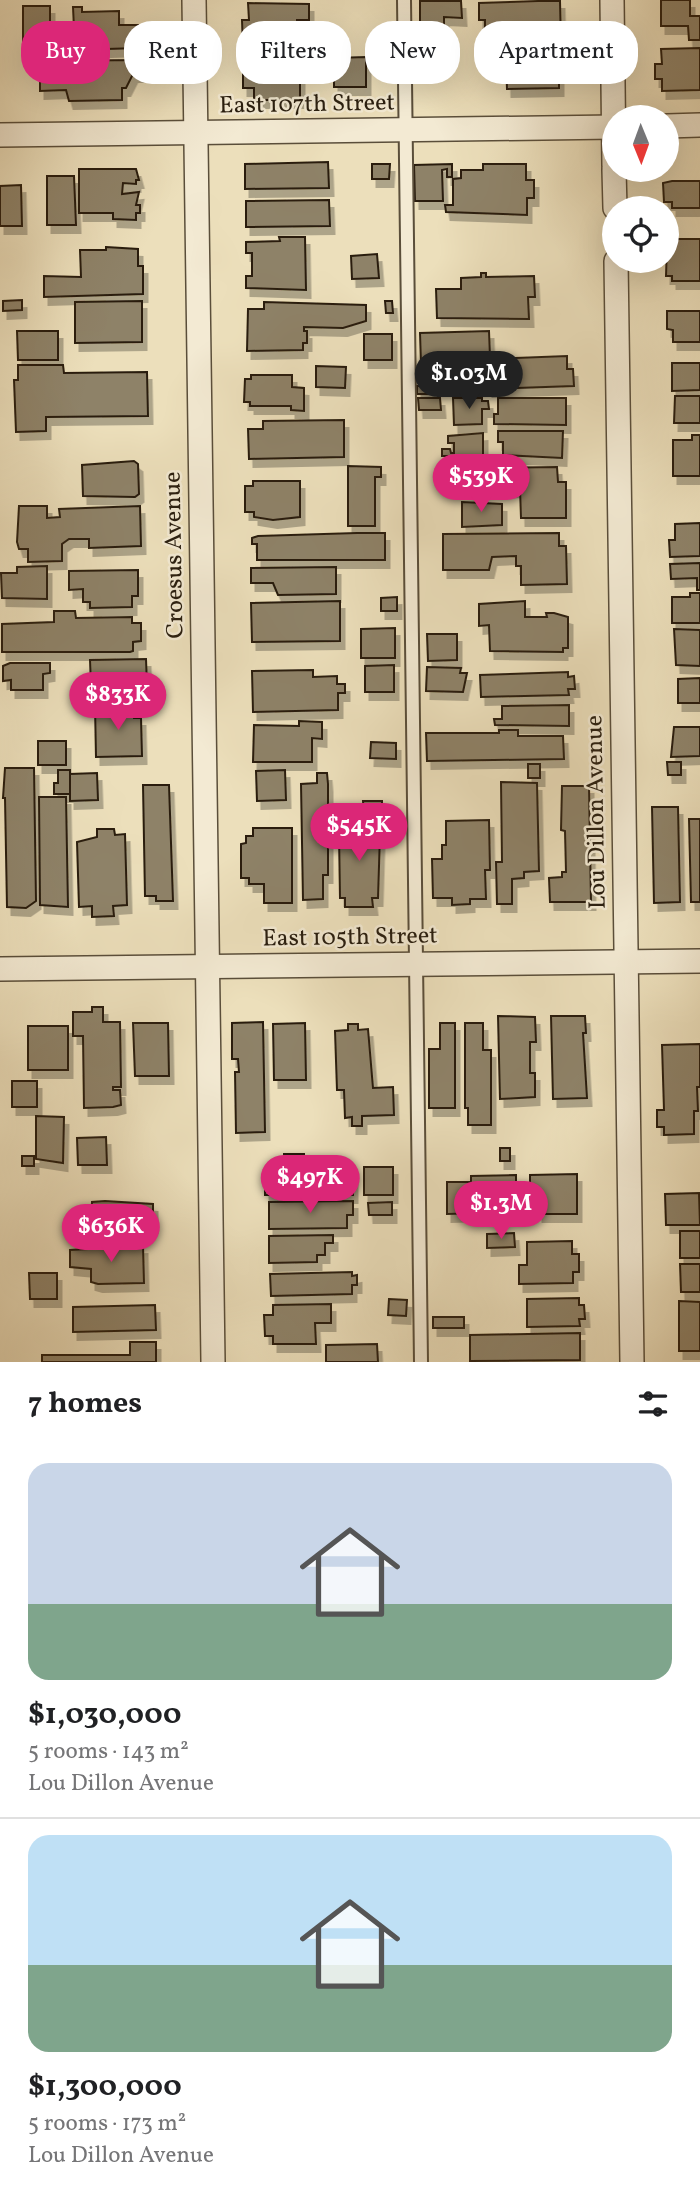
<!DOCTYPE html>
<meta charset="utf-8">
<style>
:root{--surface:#fff;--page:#f6f6f6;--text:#202124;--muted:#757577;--line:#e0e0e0;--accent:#db2777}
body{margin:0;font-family:Vollkorn,serif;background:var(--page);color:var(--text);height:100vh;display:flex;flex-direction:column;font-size:26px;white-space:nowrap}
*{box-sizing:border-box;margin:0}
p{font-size:23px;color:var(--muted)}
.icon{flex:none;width:38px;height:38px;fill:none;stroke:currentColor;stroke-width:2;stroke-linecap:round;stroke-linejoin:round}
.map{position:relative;height:1362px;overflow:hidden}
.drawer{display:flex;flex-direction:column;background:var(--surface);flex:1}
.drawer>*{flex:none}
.top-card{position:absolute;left:21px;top:21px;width:658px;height:63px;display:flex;gap:14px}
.needle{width:46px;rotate:179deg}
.buttons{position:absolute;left:602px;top:105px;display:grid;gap:14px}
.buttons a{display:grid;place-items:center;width:77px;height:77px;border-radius:50%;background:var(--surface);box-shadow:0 7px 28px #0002;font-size:35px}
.price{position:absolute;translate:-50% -60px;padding:0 16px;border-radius:24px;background:var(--accent);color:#fff;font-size:23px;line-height:46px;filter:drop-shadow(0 2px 4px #0008)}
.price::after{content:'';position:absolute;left:50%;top:42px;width:21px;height:16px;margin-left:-10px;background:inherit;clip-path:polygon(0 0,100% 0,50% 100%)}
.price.on{background:#222;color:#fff}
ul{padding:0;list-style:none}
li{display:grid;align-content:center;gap:14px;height:371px;padding:0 28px}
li+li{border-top:2px solid var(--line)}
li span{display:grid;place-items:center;height:217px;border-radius:21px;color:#555}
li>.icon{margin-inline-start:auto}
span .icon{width:126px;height:126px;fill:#fffc;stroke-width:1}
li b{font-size:30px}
h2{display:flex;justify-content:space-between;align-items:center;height:84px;padding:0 28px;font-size:30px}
.pill{padding:0 24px;border-radius:28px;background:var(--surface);box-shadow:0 7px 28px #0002;font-size:24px;line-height:63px}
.pill.on{background:var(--accent);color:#fff}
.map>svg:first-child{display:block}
.building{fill:#8e8268;stroke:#291e0f;stroke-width:2;filter:url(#shadow)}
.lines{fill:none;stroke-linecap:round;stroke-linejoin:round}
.service-casing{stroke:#5a4e3a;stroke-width:16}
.minor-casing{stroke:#5a4e3a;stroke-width:26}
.service{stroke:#f3ead3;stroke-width:12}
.minor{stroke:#f3ead3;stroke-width:23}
.labels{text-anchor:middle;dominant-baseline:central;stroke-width:5;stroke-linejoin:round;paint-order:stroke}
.street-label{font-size:24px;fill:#291e0f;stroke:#f3ead3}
</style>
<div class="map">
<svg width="700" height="1362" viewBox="0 0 700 1362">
<defs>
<filter id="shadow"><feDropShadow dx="4.5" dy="8" stdDeviation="0" flood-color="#0004"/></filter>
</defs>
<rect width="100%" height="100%" fill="#ecdfbb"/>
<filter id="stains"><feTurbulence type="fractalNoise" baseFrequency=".00286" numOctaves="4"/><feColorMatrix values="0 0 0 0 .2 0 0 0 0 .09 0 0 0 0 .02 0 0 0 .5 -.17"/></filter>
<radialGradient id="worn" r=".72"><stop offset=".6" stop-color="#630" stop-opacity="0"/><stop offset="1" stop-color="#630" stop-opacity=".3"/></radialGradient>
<g class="building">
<path d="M 661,0 L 690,0 L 690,16 L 700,16 L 700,40 L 689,40 L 688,26 L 661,26 Z"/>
<path d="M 420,1 L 461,1 L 462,18 L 444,17 L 444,25 L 420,25 Z"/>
<path d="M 538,1 L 560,1 L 561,46 L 485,44 L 485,20 L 479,20 L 479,3 Z"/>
<path d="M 248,3 L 309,4 L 309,20 L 297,20 L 297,48 L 243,49 L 242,20 L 249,20 Z"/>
<rect x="23" y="6" width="27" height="43"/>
<path d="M 73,7 L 82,7 L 82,12 L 119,11 L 119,25 L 138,25 L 138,48 L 75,50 Z"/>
<path d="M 700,48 L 700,90 L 662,91 L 662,79 L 655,79 L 655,64 L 662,64 L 661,49 Z"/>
<path d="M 552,54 L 559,56 L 559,88 L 507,89 L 506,55 Z"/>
<path d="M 366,57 L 366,87 L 334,87 L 334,58 Z"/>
<path d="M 139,60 L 139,74 L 133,74 L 126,88 L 122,88 L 122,100 L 69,101 L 66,90 L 40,91 L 40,61 Z"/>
<path d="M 300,63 L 300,100 L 254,100 L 254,88 L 243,88 L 243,64 Z"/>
<path d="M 328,162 L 329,188 L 245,189 L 245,164 Z"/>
<path d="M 372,164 L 390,164 L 389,179 L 372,179 Z"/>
<path d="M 452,164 L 452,177 L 447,177 L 447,169 L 442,170 L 443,201 L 415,201 L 414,165 Z"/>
<path d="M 483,164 L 526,164 L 526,180 L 534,180 L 534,198 L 527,198 L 527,215 L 446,212 L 445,205 L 453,205 L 453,179 L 461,178 L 461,170 L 483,170 Z"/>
<path d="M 79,169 L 136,169 L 139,180 L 136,180 L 136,184 L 123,183 L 122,194 L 139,192 L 136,205 L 140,205 L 140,213 L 136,213 L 136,220 L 113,219 L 113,213 L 79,213 Z"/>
<path d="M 47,176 L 74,176 L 76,225 L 47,225 Z"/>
<path d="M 672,181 L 700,181 L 700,208 L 672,208 L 672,202 L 664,202 L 663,183 Z"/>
<path d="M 21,185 L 22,226 L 0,226 L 0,186 Z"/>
<path d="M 329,200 L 330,226 L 246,227 L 246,201 Z"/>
<path d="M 279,237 L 305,237 L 306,290 L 246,288 L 246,276 L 252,276 L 252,253 L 246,253 L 246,242 L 280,241 Z"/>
<path d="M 673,239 L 700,239 L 700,281 L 672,281 L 672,276 L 666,276 L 667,245 L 672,245 Z"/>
<path d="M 106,247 L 138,249 L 138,266 L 143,266 L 143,294 L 44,297 L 44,276 L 81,277 L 80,250 L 106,250 Z"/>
<path d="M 377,254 L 379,278 L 352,279 L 351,256 Z"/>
<path d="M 481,273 L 486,273 L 486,277 L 534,276 L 535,297 L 528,297 L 529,319 L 437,318 L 436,289 L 461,289 L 461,278 L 481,277 Z"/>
<path d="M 22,300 L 22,310 L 3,311 L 3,301 Z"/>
<path d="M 142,301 L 142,342 L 75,343 L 75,302 Z"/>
<path d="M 385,301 L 392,301 L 393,313 L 386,313 Z"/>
<path d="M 264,302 L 366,305 L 366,321 L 343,328 L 304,327 L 304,331 L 307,331 L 307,343 L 303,343 L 303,350 L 247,351 L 248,309 L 264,309 Z"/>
<path d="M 667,311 L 700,311 L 700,342 L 673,342 L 673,330 L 667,329 Z"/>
<path d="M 17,331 L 58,331 L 58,360 L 18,360 Z"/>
<path d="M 489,331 L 490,357 L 452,358 L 452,363 L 421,364 L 420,333 Z"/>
<rect x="364" y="334" width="28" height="26"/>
<path d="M 567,356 L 567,369 L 573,369 L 574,386 L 488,389 L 487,359 Z"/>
<path d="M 672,363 L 700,363 L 700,390 L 672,391 Z"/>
<path d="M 18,365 L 63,365 L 64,373 L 147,372 L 148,416 L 46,417 L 46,431 L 16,432 L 14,380 L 18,380 Z"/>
<path d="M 316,366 L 346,367 L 345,388 L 316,387 Z"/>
<path d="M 251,375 L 292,375 L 292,387 L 304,388 L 304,411 L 291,410 L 291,406 L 250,406 L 250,402 L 244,402 L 245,379 L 251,379 Z"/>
<rect x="417" y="386" width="13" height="8"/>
<path d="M 675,396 L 700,396 L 700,423 L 674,423 Z"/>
<path d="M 418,398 L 440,398 L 441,410 L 419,410 Z"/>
<path d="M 453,398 L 482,398 L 482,401 L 488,401 L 489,409 L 482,409 L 482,424 L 454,425 Z"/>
<path d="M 498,398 L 566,398 L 566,425 L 494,424 L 494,414 L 498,414 Z"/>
<path d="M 344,420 L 344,457 L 249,459 L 248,429 L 263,429 L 263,421 Z"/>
<path d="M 498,431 L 563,431 L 562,458 L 503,455 L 503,442 L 498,442 Z"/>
<path d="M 483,433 L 483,459 L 447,460 L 447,456 L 442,456 L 442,449 L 450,449 L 451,453 L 454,453 L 454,443 L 448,443 L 448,436 Z"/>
<path d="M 692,435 L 700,435 L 700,476 L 673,476 L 673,440 L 692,440 Z"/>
<path d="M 134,461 L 138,464 L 139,494 L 135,497 L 83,496 L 82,465 Z"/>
<path d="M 348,466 L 381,467 L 381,477 L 375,477 L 375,526 L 348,526 Z"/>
<path d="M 557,467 L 558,482 L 566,482 L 566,518 L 521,518 L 520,489 L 473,490 L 473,468 Z"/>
<path d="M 253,481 L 300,481 L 300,517 L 273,520 L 254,517 L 254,512 L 245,512 L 245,486 L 253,486 Z"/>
<path d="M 462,502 L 502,504 L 502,525 L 462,527 Z"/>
<path d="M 19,506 L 47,506 L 47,518 L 60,517 L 59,509 L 140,506 L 141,546 L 89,548 L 89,539 L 69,539 L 62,544 L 62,561 L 28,562 L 28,549 L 19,549 L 17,542 Z"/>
<path d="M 700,523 L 700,556 L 670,557 L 669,540 L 675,540 L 675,524 Z"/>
<path d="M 357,533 L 385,533 L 385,560 L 257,560 L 257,544 L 252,544 L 252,538 L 258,536 Z"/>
<path d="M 559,533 L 559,546 L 566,546 L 567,584 L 521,585 L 521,566 L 516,566 L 516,556 L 492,557 L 489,570 L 443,570 L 443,534 Z"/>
<path d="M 700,563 L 700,590 L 697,590 L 697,578 L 671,579 L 670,564 Z"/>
<path d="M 47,566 L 47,599 L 2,598 L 1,573 L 17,573 L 17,567 Z"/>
<path d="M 336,567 L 336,594 L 278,595 L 273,583 L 251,583 L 251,568 Z"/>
<path d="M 138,570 L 138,596 L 132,596 L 132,607 L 90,608 L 90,602 L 83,602 L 83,589 L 69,590 L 69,571 Z"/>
<path d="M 690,593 L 700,593 L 700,623 L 672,623 L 672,597 L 690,597 Z"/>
<path d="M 397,597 L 397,611 L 381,611 L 381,598 Z"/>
<path d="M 340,601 L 340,641 L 252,642 L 251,603 Z"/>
<path d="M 525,601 L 525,617 L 547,617 L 546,613 L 554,613 L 568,617 L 568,648 L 563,648 L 563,652 L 490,651 L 489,625 L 479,626 L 479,604 Z"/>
<path d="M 54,611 L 75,611 L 76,618 L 132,617 L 132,623 L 141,623 L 141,641 L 133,642 L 133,651 L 130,652 L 2,652 L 2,624 L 54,622 Z"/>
<path d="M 395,628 L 395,658 L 361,658 L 361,629 Z"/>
<path d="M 674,629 L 700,630 L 700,666 L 676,665 Z"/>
<path d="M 427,634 L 457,634 L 457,660 L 428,661 Z"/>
<path d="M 146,659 L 147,685 L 91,686 L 90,660 Z"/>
<path d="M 10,663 L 50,663 L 50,673 L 43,674 L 43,690 L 11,690 L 11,680 L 3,681 L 3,666 Z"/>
<path d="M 394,665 L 394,692 L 365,692 L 365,666 Z"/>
<path d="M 427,667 L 461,668 L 460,673 L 467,673 L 463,692 L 426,691 Z"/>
<path d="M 313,670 L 313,677 L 337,676 L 337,684 L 345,684 L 345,693 L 338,693 L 338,710 L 253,712 L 252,671 Z"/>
<path d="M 568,672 L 568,677 L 574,676 L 575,689 L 568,689 L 569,695 L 481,697 L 480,675 Z"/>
<path d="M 700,678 L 700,703 L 678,703 L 678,679 Z"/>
<path d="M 569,705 L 569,726 L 495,725 L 494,719 L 502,719 L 502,706 Z"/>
<path d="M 95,706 L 133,706 L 134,718 L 141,718 L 142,756 L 96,757 Z"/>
<path d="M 299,721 L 322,722 L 322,739 L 312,738 L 312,762 L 253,762 L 254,725 L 299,726 Z"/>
<path d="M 674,727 L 700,727 L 700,756 L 671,757 Z"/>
<path d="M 499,730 L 518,730 L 518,736 L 563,736 L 564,759 L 427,761 L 426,733 L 499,733 Z"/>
<rect x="38" y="741" width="28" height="24"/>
<path d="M 371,742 L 396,743 L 396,759 L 370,758 Z"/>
<path d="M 667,762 L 681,762 L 681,775 L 668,775 Z"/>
<rect x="528" y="764" width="12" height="14"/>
<path d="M 5,768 L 34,768 L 36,901 L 26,908 L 7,907 L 5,798 L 3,798 Z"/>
<path d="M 58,770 L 70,770 L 70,794 L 54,794 L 54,783 L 58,783 Z"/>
<path d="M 285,770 L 286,800 L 257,801 L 256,771 Z"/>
<path d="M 97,773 L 98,800 L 70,801 L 70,774 Z"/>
<path d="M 317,773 L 327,773 L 328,784 L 328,875 L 323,875 L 323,899 L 303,900 L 301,784 L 317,783 Z"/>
<path d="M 501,782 L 537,783 L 539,871 L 524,872 L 524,878 L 512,879 L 512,904 L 497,904 L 496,862 L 502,862 Z"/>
<path d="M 143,785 L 169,785 L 173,901 L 156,901 L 156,896 L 145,896 Z"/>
<path d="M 562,786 L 589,786 L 591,902 L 550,902 L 549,878 L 562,877 L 562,872 L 566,872 L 565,831 L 561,830 Z"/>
<path d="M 39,797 L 66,797 L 68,907 L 40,905 Z"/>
<path d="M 363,801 L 382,801 L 382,814 L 364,814 Z"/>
<path d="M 652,807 L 678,807 L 680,902 L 654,903 Z"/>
<path d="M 689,819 L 700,819 L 700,902 L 691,902 Z"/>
<path d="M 343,820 L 373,820 L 373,834 L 380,834 L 378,898 L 372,898 L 373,907 L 345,907 L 345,898 L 340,898 L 339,834 L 343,834 Z"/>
<path d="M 489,820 L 490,870 L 485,870 L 486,899 L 470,899 L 470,904 L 452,905 L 452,898 L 433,898 L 432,859 L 442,859 L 442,845 L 446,845 L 446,821 Z"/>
<path d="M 253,828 L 292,828 L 292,903 L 264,903 L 264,884 L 249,884 L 249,878 L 241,878 L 241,844 L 246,843 L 246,836 L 253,836 Z"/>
<path d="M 97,829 L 114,829 L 115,835 L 125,834 L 127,905 L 113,906 L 114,916 L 92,917 L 92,906 L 79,907 L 77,842 L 97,837 Z"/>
<path d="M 92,1007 L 103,1007 L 103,1022 L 120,1022 L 121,1087 L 113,1087 L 113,1090 L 120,1090 L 121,1105 L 113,1107 L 84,1108 L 83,1036 L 73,1036 L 73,1012 L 92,1012 Z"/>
<path d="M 498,1016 L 535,1017 L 536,1042 L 530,1042 L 530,1073 L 535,1073 L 535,1097 L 500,1099 Z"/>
<path d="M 551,1016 L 585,1016 L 586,1033 L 583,1033 L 587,1098 L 553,1099 Z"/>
<path d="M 263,1022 L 265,1132 L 236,1133 L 235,1072 L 239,1072 L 238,1059 L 232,1059 L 232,1023 Z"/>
<path d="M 133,1023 L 168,1023 L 169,1076 L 135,1076 Z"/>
<path d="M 305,1023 L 306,1080 L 274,1080 L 273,1024 Z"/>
<path d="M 440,1023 L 455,1023 L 455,1108 L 429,1108 L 429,1049 L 440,1049 Z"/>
<path d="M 465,1023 L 483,1023 L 483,1050 L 491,1050 L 491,1125 L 468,1125 L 468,1108 L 465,1108 Z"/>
<path d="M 348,1024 L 358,1024 L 358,1030 L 368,1029 L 373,1088 L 393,1087 L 394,1115 L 362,1116 L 362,1126 L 352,1126 L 352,1117 L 345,1118 L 344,1090 L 337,1090 L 335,1031 L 348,1030 Z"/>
<rect x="28" y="1026" width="40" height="44"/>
<path d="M 700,1044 L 700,1087 L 697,1087 L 698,1111 L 694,1111 L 694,1134 L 664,1135 L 664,1127 L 657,1127 L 657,1110 L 664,1110 L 662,1045 Z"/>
<rect x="12" y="1081" width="25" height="26"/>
<path d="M 36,1116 L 64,1117 L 63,1163 L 36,1159 Z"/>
<path d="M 106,1137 L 107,1165 L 78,1165 L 77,1138 Z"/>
<rect x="500" y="1148" width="10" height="13"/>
<rect x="284" y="1154" width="20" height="9"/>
<rect x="22" y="1156" width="12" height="10"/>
<rect x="364" y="1167" width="29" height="28"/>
<path d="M 353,1169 L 353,1195 L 265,1195 L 265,1170 Z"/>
<path d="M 577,1174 L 577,1214 L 538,1214 L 538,1190 L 530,1190 L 530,1175 Z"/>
<path d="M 516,1175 L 516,1212 L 447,1214 L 447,1182 L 471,1182 L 471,1176 Z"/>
<path d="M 699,1193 L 700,1225 L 666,1225 L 665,1194 Z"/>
<path d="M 105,1201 L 153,1204 L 153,1225 L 91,1227 L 92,1202 Z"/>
<path d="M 353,1201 L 353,1215 L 347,1215 L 347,1228 L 269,1229 L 269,1202 Z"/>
<path d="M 392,1202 L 392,1215 L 369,1215 L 368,1203 Z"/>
<rect x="680" y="1231" width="20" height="27"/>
<path d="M 514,1233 L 515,1247 L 487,1248 L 487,1234 Z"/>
<path d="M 333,1235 L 333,1243 L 325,1243 L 325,1255 L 317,1255 L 317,1262 L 269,1263 L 269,1236 Z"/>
<path d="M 572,1241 L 572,1254 L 579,1254 L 579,1272 L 573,1272 L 573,1283 L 519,1284 L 519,1265 L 527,1265 L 527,1242 Z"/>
<path d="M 143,1246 L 144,1283 L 98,1284 L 91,1282 L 91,1269 L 70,1267 L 70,1250 Z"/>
<path d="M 680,1264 L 700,1264 L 700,1292 L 681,1292 Z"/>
<path d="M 352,1272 L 352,1276 L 357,1275 L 357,1285 L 352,1285 L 352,1294 L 271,1296 L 270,1274 Z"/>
<path d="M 29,1273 L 57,1273 L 57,1299 L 30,1299 Z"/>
<path d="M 579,1298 L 579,1305 L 584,1305 L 585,1319 L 579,1319 L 580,1326 L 527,1327 L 527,1299 Z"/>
<path d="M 389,1299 L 407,1300 L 406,1316 L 388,1315 Z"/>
<path d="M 679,1301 L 700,1302 L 700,1351 L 679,1351 Z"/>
<path d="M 331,1304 L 331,1323 L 315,1323 L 316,1344 L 273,1344 L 273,1336 L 265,1336 L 264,1315 L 273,1315 L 273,1305 Z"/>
<path d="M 155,1305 L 156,1330 L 73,1332 L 73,1307 Z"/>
<rect x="433" y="1317" width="31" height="11"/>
<path d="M 580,1333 L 580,1360 L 470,1361 L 470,1335 Z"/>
<path d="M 130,1342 L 156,1342 L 156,1362 L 42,1362 L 42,1355 L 130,1355 Z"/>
<path d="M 377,1344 L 378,1362 L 326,1362 L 326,1345 Z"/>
</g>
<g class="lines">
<defs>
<path id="service" d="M 404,0 L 421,1362"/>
<g id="minor">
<path d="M 194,0 L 213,1362"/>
<path d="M 612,0 L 614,165"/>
<path d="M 667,126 L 700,125"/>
<path d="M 0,135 L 614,127"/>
<path d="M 614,170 L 615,208"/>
<path d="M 616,261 L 632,1362"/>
<path d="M 0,969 L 700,961"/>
</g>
</defs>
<use href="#service" class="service-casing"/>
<use href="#minor" class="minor-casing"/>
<use href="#service" class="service"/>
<use href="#minor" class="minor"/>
</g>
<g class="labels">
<g class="street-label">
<text transform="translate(307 105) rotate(-1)">East 107th Street</text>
<text transform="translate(175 555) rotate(-91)">Croesus Avenue</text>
<text transform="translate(597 812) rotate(-91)">Lou Dillon Avenue</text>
<text transform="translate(350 938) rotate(-1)">East 105th Street</text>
</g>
</g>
<rect width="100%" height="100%" filter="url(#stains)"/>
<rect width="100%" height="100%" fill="url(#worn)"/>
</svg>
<div class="buttons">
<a><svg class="needle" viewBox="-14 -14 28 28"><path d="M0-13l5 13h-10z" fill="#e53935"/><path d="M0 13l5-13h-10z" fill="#757577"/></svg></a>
<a><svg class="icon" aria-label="locate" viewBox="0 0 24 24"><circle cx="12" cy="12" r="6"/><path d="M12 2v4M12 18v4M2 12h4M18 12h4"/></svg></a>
</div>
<b class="price on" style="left:469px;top:411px">$1.03M</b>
<b class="price" style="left:481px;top:514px">$539K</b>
<b class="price" style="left:118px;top:732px">$833K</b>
<b class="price" style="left:359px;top:863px">$545K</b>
<b class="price" style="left:310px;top:1215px">$497K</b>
<b class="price" style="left:501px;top:1241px">$1.3M</b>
<b class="price" style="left:111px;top:1264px">$636K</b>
<div class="top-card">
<a class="pill on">Buy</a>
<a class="pill">Rent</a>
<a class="pill">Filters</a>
<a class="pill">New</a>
<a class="pill">Apartment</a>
</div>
</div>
<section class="drawer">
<h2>7 homes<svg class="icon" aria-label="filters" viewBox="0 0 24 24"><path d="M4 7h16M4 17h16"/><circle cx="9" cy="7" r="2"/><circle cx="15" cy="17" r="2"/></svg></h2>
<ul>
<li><span style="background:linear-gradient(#c9d6e8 65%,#7fa58c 0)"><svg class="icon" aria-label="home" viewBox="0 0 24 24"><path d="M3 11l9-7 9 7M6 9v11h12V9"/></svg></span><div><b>$1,030,000</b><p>5 rooms · 143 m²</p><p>Lou Dillon Avenue</p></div></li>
<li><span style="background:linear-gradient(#bfe0f5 60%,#7fa58c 0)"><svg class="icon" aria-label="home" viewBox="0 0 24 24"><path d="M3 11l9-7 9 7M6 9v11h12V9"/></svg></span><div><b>$1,300,000</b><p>5 rooms · 173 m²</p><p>Lou Dillon Avenue</p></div></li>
</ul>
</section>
